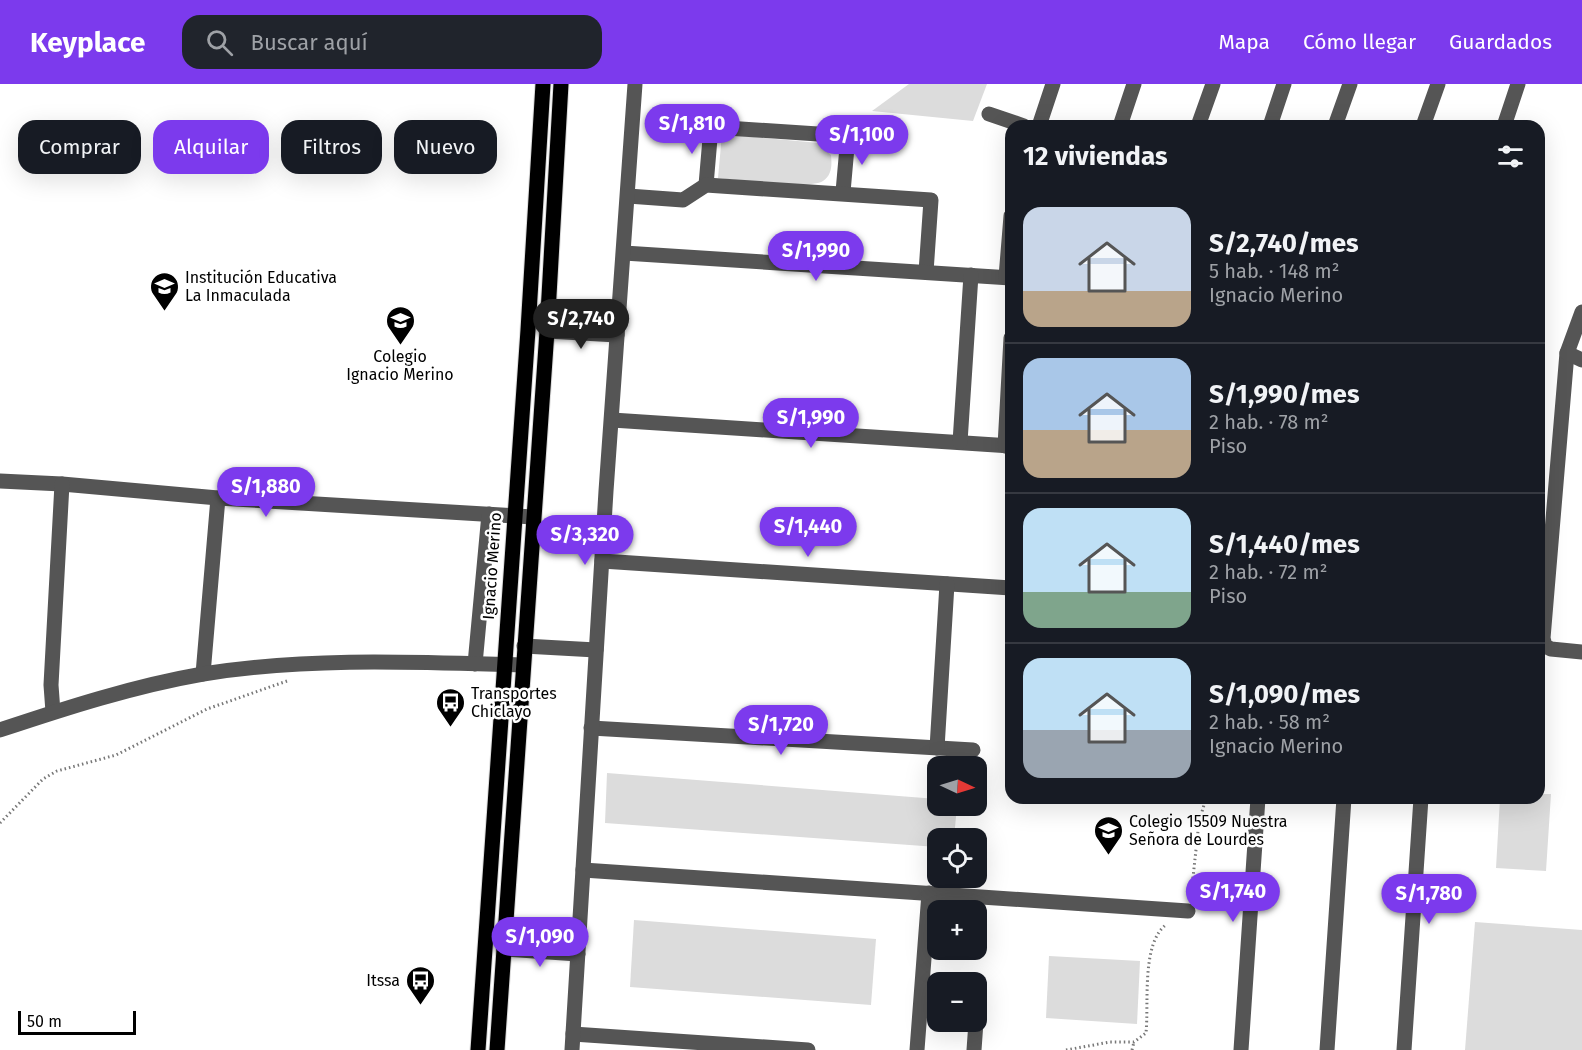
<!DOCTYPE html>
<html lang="es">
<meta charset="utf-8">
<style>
:root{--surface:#171b24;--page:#20242c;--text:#f1f3f6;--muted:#9ea1a6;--line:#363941;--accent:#7c3aed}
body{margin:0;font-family:"Fira Sans",sans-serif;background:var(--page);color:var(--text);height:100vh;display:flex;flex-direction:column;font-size:22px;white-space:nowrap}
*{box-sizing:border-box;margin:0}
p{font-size:20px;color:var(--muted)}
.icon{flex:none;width:33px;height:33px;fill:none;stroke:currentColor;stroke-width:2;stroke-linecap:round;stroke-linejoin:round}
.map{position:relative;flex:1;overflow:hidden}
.drawer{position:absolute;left:1005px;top:36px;width:540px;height:684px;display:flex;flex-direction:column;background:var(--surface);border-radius:18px;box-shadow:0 6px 24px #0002}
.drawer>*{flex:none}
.banner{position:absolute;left:18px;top:36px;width:570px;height:54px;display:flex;gap:12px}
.needle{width:39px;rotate:94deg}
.controls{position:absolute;left:927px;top:672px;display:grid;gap:12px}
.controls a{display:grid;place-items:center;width:60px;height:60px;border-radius:12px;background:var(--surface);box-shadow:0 6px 24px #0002;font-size:30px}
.scale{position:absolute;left:18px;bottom:15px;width:118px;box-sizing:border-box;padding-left:6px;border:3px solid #000;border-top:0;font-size:16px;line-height:21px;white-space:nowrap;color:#000;-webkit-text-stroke:4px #fff;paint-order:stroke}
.price{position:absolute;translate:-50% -51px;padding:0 14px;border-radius:21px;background:var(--accent);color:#fff;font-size:20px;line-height:39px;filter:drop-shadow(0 2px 3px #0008)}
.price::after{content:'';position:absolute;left:50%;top:36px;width:18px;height:14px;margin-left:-9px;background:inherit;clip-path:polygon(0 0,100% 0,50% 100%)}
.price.on{background:#222;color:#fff}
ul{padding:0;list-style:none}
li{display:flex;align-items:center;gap:18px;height:150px;padding:0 18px}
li+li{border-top:2px solid var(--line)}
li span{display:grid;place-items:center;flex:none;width:168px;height:120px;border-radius:18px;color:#555}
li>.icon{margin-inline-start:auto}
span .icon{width:72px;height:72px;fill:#fffc;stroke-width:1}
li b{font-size:26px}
h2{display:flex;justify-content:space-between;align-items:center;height:72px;padding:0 18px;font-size:26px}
.pill{padding:0 21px;border-radius:18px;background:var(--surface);box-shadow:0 6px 24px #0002;font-size:21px;line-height:54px}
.pill.on{background:var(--accent);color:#fff}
header{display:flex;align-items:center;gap:36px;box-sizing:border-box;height:84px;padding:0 30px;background:var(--accent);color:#fff}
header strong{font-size:28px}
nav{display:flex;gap:33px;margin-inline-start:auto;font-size:21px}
.search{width:420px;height:54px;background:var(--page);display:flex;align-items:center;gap:15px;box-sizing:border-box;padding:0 21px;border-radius:18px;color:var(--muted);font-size:22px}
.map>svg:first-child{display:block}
.green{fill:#dcdcdc}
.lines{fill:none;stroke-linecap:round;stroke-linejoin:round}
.major-casing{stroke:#dbdbdb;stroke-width:17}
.path{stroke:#777;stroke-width:3;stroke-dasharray:1.5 3;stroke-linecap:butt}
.minor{stroke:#555;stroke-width:15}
.major{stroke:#000;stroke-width:15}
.labels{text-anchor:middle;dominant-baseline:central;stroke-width:5;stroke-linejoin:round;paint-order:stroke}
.poi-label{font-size:16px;fill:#000;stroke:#fff;text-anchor:start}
.street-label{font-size:16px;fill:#000;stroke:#fff}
</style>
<header>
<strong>Keyplace</strong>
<div class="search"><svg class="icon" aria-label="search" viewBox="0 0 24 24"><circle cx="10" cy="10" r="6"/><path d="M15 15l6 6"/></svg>Buscar aquí</div>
<nav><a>Mapa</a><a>Cómo llegar</a><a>Guardados</a></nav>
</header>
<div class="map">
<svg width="1582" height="966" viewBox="0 0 1582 966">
<rect width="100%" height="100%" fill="#fff"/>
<g class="green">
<path d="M 909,0 L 987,0 L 973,37 L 872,27 Z"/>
<path d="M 722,50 L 819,59 L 831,71 C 832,81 832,91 823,97 C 809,106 738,96 718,94 Z"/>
<path d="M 607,689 L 937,715 L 938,722 L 957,722 L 954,754 L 938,754 L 937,763 L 605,739 Z"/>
<path d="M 1539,710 L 1551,710 L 1546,787 L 1496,784 L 1500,714 L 1539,714 Z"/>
<path d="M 634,836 L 876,855 L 871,921 L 630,903 Z"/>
<path d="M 1475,838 L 1582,846 L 1582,966 L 1465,966 Z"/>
<path d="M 1049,872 L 1140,877 L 1137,940 L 1046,934 Z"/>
</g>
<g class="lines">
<defs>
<g id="major">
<path d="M 478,966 L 528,246 L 543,0"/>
<path d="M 497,966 L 547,247 L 561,0"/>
</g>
</defs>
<use href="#major" class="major-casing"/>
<g class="path">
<path d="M 0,739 L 43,695 L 57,687 L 116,671 L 207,625 L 287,597"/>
<path d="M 1191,812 L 1199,738 L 1206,714"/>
<path d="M 1066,966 L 1110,958 L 1134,958 L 1146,949 C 1149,919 1141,858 1167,840"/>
<path d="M 1132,966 L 1134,958"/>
</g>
<g class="minor">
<path d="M 989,30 L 1024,42"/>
<path d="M 1039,42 L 1053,0"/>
<path d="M 1120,42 L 1134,0"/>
<path d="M 1198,42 L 1213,0"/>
<path d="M 1270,42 L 1284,0"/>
<path d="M 1335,42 L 1350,0"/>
<path d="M 1423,42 L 1438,0"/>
<path d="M 1504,42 L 1518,0"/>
<path d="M 706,101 L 711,43 L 848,52 L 843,108"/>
<path d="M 628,112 L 683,116 L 706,101 L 931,116 L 926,188"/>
<path d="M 624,169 L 1011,194"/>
<path d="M 1006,193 L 1011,132"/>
<path d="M 1582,228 L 1567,269 L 1543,554 L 1545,562 L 1551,565 L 1582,568"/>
<path d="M 547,247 L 617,251"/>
<path d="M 1567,269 L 1582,276"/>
<path d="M 612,336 L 1011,362"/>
<path d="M 960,358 L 971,191"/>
<path d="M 1005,362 L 1011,254"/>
<path d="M 0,397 L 62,400 L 218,414 L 533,433"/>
<path d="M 602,477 L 1011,504"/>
<path d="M 524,562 L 596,566"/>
<path d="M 475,580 L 489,430"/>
<path d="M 203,590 L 218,414"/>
<path d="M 53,628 L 51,601 L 62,400"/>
<path d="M 591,644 L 973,666"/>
<path d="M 0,646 C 66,624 134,602 203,590 C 309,573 416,578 522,581"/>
<path d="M 937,664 L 947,500"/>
<path d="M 583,786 L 1188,827"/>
<path d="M 504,865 L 578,870"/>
<path d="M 573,950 L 808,966"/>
<path d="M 572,966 L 606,407 L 635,0"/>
<path d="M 917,966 L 929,809"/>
<path d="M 974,966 L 976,938"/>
<path d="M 1241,966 L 1258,714"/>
<path d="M 1327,966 L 1344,714"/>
<path d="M 1404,966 L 1421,714"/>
</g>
<use href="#major" class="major"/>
</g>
<defs>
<symbol id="school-pin" viewBox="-11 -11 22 30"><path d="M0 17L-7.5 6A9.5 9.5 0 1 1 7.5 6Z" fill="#000" stroke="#fff"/><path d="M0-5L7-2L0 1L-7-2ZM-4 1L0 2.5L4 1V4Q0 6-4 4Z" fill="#fff"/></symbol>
<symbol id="bus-pin" viewBox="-11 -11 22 30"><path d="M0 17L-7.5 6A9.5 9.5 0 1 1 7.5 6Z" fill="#000" stroke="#fff"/><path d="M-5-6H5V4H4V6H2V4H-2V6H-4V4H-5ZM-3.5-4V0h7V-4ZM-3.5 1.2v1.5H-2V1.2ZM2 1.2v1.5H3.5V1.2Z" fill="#fff"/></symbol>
</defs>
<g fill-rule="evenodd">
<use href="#school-pin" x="148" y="186" width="33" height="45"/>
<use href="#school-pin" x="384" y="220" width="33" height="45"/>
<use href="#bus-pin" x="434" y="602" width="33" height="45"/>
<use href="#school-pin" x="1092" y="730" width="33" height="45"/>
<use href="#bus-pin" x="404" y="880" width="33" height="45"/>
</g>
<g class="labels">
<g class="poi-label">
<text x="185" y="193">Institución Educativa<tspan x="185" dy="18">La Inmaculada</tspan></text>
<text x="400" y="272" text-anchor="middle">Colegio<tspan x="400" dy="18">Ignacio Merino</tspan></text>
<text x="471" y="609">Transportes<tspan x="471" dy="18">Chiclayo</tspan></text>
<text x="1129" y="737">Colegio 15509 Nuestra<tspan x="1129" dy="18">Señora de Lourdes</tspan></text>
<text x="400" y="896" text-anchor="end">Itssa</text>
</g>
<g class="street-label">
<text transform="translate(492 482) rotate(-86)">Ignacio Merino</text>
</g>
</g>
</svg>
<div class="controls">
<a><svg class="needle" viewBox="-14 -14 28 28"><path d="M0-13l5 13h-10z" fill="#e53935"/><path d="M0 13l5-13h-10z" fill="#9ea1a6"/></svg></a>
<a><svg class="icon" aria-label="locate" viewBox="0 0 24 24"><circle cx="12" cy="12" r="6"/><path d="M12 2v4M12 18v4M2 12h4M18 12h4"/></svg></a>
<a>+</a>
<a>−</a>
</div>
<div class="scale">50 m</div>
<b class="price" style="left:692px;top:71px">S/1,810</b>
<b class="price" style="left:862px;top:82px">S/1,100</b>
<b class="price" style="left:816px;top:198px">S/1,990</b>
<b class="price on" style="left:581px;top:266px">S/2,740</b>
<b class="price" style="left:811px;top:365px">S/1,990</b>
<b class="price" style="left:266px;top:434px">S/1,880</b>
<b class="price" style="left:808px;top:474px">S/1,440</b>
<b class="price" style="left:585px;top:482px">S/3,320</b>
<b class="price" style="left:781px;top:672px">S/1,720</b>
<b class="price" style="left:1233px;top:839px">S/1,740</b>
<b class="price" style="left:1429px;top:841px">S/1,780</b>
<b class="price" style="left:540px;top:884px">S/1,090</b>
<div class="banner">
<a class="pill">Comprar</a>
<a class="pill on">Alquilar</a>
<a class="pill">Filtros</a>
<a class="pill">Nuevo</a>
</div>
<section class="drawer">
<h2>12 viviendas<svg class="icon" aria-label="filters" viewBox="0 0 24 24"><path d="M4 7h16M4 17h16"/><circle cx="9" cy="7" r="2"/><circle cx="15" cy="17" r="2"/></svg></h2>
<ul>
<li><span style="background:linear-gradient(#c9d6e8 70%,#b9a48a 0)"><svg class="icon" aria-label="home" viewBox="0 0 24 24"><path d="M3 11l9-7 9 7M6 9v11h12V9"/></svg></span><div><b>S/2,740/mes</b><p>5 hab. · 148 m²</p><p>Ignacio Merino</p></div></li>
<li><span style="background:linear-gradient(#a9c7e8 60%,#b9a48a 0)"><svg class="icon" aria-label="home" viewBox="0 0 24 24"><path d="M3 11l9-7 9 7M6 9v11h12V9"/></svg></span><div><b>S/1,990/mes</b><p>2 hab. · 78 m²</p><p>Piso</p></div></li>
<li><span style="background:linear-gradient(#bfe0f5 70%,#7fa58c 0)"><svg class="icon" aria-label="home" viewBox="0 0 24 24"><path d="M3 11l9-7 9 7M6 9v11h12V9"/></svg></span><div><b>S/1,440/mes</b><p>2 hab. · 72 m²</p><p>Piso</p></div></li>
<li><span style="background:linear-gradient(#bfe0f5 60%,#9aa5b1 0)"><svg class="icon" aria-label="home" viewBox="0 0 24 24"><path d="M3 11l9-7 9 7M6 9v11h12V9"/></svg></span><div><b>S/1,090/mes</b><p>2 hab. · 58 m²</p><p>Ignacio Merino</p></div></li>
</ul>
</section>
</div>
